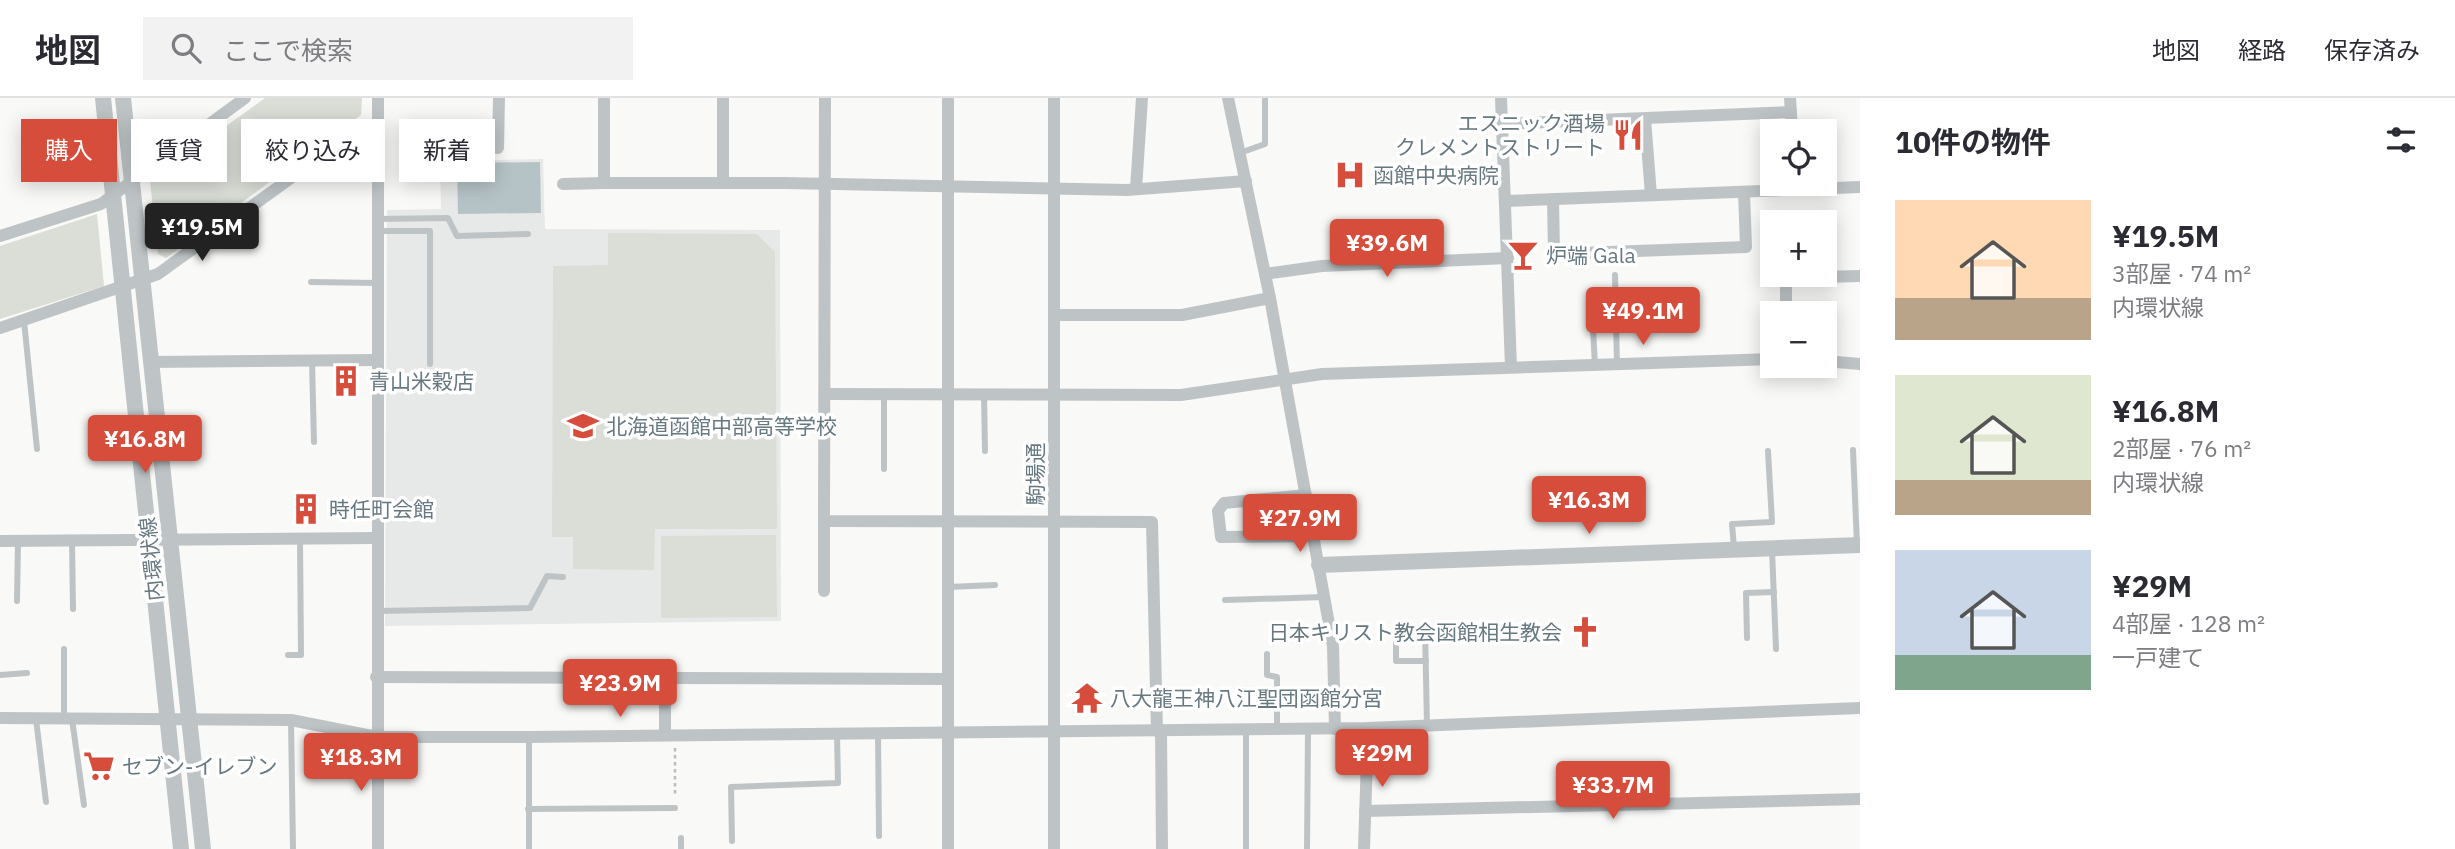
<!DOCTYPE html>
<html lang="ja">
<meta charset="utf-8">
<style>
:root{--surface:#fff;--page:#f2f2f3;--text:#2b2b33;--muted:#7c7c81;--line:#e1e1e2;--accent:#d64d3b}
body{margin:0;font-family:"IBM Plex Sans","Noto Sans JP",sans-serif;background:var(--page);color:var(--text);height:100vh;display:flex;flex-direction:column;font-size:26px;white-space:nowrap}
*{box-sizing:border-box;margin:0}
p{font-size:23px;color:var(--muted)}
.icon{flex:none;width:38px;height:38px;fill:none;stroke:currentColor;stroke-width:2;stroke-linecap:round;stroke-linejoin:round}
.map{position:relative;flex:1;overflow:hidden}
.panel{display:flex;flex-direction:column;background:var(--surface);width:595px}
.panel>*{flex:none}
.top-card{position:absolute;left:21px;top:21px;width:665px;height:63px;display:flex;gap:14px}
.fabs{position:absolute;left:1760px;top:21px;display:grid;gap:14px}
.fabs a{display:grid;place-items:center;width:77px;height:77px;border-radius:0px;background:var(--surface);box-shadow:0 4px 18px #0003;font-size:35px}
.price{position:absolute;translate:-50% -60px;padding:0 16px;border-radius:7px;background:var(--accent);color:#fff;font-size:23px;line-height:46px;filter:drop-shadow(0 2px 4px #0008)}
.price::after{content:'';position:absolute;left:50%;top:42px;width:21px;height:16px;margin-left:-10px;background:inherit;clip-path:polygon(0 0,100% 0,50% 100%)}
.price.selected{background:#222;color:#fff}
ul{padding:0;list-style:none}
li{display:flex;align-items:center;gap:21px;height:175px;padding:0 35px}
li span{display:grid;place-items:center;flex:none;width:196px;height:140px;border-radius:0px;color:#555}
li>.icon{margin-inline-start:auto}
span .icon{width:84px;height:84px;fill:#fffc;stroke-width:1}
li b{font-size:30px}
h2{display:flex;justify-content:space-between;align-items:center;height:84px;padding:0 35px;font-size:30px}
.tag{padding:0 24px;border-radius:0px;background:var(--surface);box-shadow:0 4px 18px #0003;font-size:24px;line-height:63px}
.tag.selected{background:var(--accent);color:#fff}
header{display:flex;align-items:center;gap:42px;box-sizing:border-box;height:98px;padding:0 35px;background:var(--surface);border-bottom:2px solid var(--line)}
header strong{font-size:33px}
nav{display:flex;gap:38px;margin-inline-start:auto;font-size:24px}
.search{width:490px;height:63px;background:var(--page);display:flex;align-items:center;gap:18px;box-sizing:border-box;padding:0 24px;border-radius:0px;color:var(--muted);font-size:26px}
main{display:flex;flex:1;min-height:0}
.map>svg:first-child{display:block}
.built{fill:#e7e9e8}
.green{fill:#daded7}
.water{fill:#b6c3c6}
.lines{fill:none;stroke-linecap:round;stroke-linejoin:round}
.path{stroke:#b9bdbf;stroke-width:2.5;stroke-dasharray:3.5 3.5;stroke-linecap:butt}
.service{stroke:#bec4c6;stroke-width:6}
.minor{stroke:#bec4c6;stroke-width:12}
.tertiary{stroke:#bec4c6;stroke-width:16}
.labels{text-anchor:middle;dominant-baseline:central;stroke-width:7;stroke-linejoin:round;paint-order:stroke}
.poi-label{font-size:21px;fill:#667880;stroke:#fff;text-anchor:start}
.street-label{font-size:21px;fill:#667880;stroke:#fff}
</style>
<header>
<strong>地図</strong>
<div class="search"><svg class="icon" aria-label="search" viewBox="0 0 24 24"><circle cx="10" cy="10" r="6"/><path d="M15 15l6 6"/></svg>ここで検索</div>
<nav><a>地図</a><a>経路</a><a>保存済み</a></nav>
</header>
<main>
<div class="map">
<svg width="1860" height="751" viewBox="0 0 1860 751">
<rect width="100%" height="100%" fill="#f9f9f7"/>
<path class="built" d="M 543,61 L 545,131 L 780,132 L 781,523 L 385,528 L 387,112 L 441,111 L 440,63 Z"/>
<g class="green">
<path d="M 265,0 L 362,0 L 361,17 L 166,160 L 158,156 L 150,83 Z"/>
<path d="M 97,116 L 104,188 L 0,221 L 0,148 Z"/>
<path d="M 608,135 L 757,136 L 775,154 L 777,431 L 655,431 L 654,472 L 573,471 L 573,439 L 552,439 L 553,168 L 608,167 Z"/>
<path d="M 776,437 L 777,519 L 661,520 L 661,438 Z"/>
</g>
<path class="water" d="M 540,64 L 541,115 L 458,116 L 457,65 Z"/>
<g class="lines">
<path class="path" d="M 675,650 L 675,699"/>
<g class="service">
<path d="M 1240,55 L 1265,46 L 1265,0"/>
<path d="M 377,121 L 448,120 L 457,138 L 528,136"/>
<path d="M 377,133 L 430,133 L 430,266"/>
<path d="M 1615,177 L 1617,267"/>
<path d="M 311,184 L 377,185"/>
<path d="M 1592,214 L 1595,267"/>
<path d="M 24,223 L 37,351"/>
<path d="M 312,263 L 314,344"/>
<path d="M 884,297 L 884,371"/>
<path d="M 984,297 L 985,353"/>
<path d="M 1853,352 L 1857,447"/>
<path d="M 72,443 L 73,511"/>
<path d="M 1734,450 L 1732,426 L 1772,424 L 1768,353"/>
<path d="M 1772,452 L 1776,551"/>
<path d="M 948,489 L 995,487"/>
<path d="M 1225,502 L 1324,499"/>
<path d="M 17,503 L 18,443"/>
<path d="M 379,513 L 530,510 L 547,478 L 563,479"/>
<path d="M 1396,530 L 1396,563 L 1426,563"/>
<path d="M 1425,530 L 1427,628"/>
<path d="M 1747,540 L 1746,495 L 1774,494"/>
<path d="M 64,551 L 64,621"/>
<path d="M 1267,556 L 1267,577 L 1277,579 L 1277,632"/>
<path d="M 288,557 L 301,557 L 300,441"/>
<path d="M 0,577 L 27,575"/>
<path d="M 36,621 L 46,704"/>
<path d="M 72,621 L 84,707"/>
<path d="M 291,622 L 293,751"/>
<path d="M 878,635 L 879,738"/>
<path d="M 529,639 L 529,751"/>
<path d="M 528,711 L 675,710"/>
<path d="M 732,743 L 731,689 L 838,685 L 837,636"/>
<path d="M 681,751 L 681,740"/>
<path d="M 1246,751 L 1246,633"/>
<path d="M 1307,751 L 1308,632"/>
</g>
<g class="minor">
<path d="M 604,0 L 604,85 L 785,85 L 1127,92 L 1246,83"/>
<path d="M 723,0 L 723,85"/>
<path d="M 825,0 L 824,423 L 1152,424 L 1157,633"/>
<path d="M 1054,0 L 1054,751"/>
<path d="M 1228,0 L 1270,200 L 1333,548 L 1335,631"/>
<path d="M 1501,0 L 1511,269"/>
<path d="M 1790,0 L 1792,33"/>
<path d="M 1645,21 L 1651,97"/>
<path d="M 1502,26 L 1791,14"/>
<path d="M 498,50 L 499,0"/>
<path d="M 563,86 L 604,85"/>
<path d="M 1136,91 L 1142,0"/>
<path d="M 1553,101 L 1554,156 L 1746,149 L 1744,94"/>
<path d="M 1506,103 L 1860,89"/>
<path d="M 0,138 L 101,106 L 245,0"/>
<path d="M 1265,176 L 1322,168 L 1508,160"/>
<path d="M 1786,215 L 1786,180 L 1860,178"/>
<path d="M 1054,217 L 1182,217 L 1270,200"/>
<path d="M 0,230 L 158,176 L 360,30 L 378,29"/>
<path d="M 1825,263 L 1860,266"/>
<path d="M 151,264 L 376,262"/>
<path d="M 825,296 L 1181,297 L 1322,276 L 1773,261"/>
<path d="M 1306,397 L 1224,405 L 1218,413 L 1221,439 L 1314,438"/>
<path d="M 0,443 L 377,440"/>
<path d="M 824,493 L 824,423"/>
<path d="M 376,579 L 948,581"/>
<path d="M 0,620 L 291,622 L 377,639 L 529,639 L 1368,630 L 1860,610"/>
<path d="M 1161,633 L 1162,751"/>
<path d="M 665,637 L 665,579"/>
<path d="M 1365,713 L 1860,701"/>
<path d="M 378,751 L 378,0"/>
<path d="M 948,751 L 948,0"/>
<path d="M 1364,751 L 1368,630"/>
</g>
<g class="tertiary">
<path d="M 103,0 L 181,751"/>
<path d="M 123,0 L 203,751"/>
<path d="M 1319,467 L 1860,447"/>
</g>
</g>
<defs>
<symbol id="restaurant-bare" viewBox="-9 -9 18 18"><path d="M-5-6h1v4h1v-4h1v4h1v-4h1v5L-1.5 .5V6h-2V.5L-5-1ZM5-6V6H3V1.5H1.5Q1.5-4 5-6Z" fill="#d64d3b" stroke="#fff" stroke-width="2.5" paint-order="stroke"/></symbol>
<symbol id="hospital-bare" viewBox="-9 -9 18 18"><path d="M-5-5h3v3.5h4V-5h3V5h-3V1.5h-4V5h-3Z" fill="#d64d3b" stroke="#fff" stroke-width="2.5" paint-order="stroke"/></symbol>
<symbol id="bar-bare" viewBox="-9 -9 18 18"><path d="M-6-5H6L.8 .8V4.5H3.5V6h-7V4.5H-.8V.8Z" fill="#d64d3b" stroke="#fff" stroke-width="2.5" paint-order="stroke"/></symbol>
<symbol id="building-bare" viewBox="-9 -9 18 18"><path d="M-4-6H4V6H1V3H-1V6H-4ZM-2.5-4.3h1.7v1.8h-1.7ZM.8-4.3h1.7v1.8H.8ZM-2.5-1h1.7V.8h-1.7ZM.8-1h1.7V.8H.8Z" fill="#d64d3b" stroke="#fff" stroke-width="2.5" paint-order="stroke"/></symbol>
<symbol id="school-bare" viewBox="-9 -9 18 18"><path d="M0-5L7-2L0 1L-7-2ZM-4 1L0 2.5L4 1V4Q0 6-4 4Z" fill="#d64d3b" stroke="#fff" stroke-width="2.5" paint-order="stroke"/></symbol>
<symbol id="church-bare" viewBox="-9 -9 18 18"><path d="M-1.2-6h2.4v3.5h3.3v2.4h-3.3V6h-2.4V-.1h-3.3v-2.4h3.3Z" fill="#d64d3b" stroke="#fff" stroke-width="2.5" paint-order="stroke"/></symbol>
<symbol id="temple-bare" viewBox="-9 -9 18 18"><path d="M0-6L5-2H3V0L6.5 2.5H4V6H1.5V3h-3V6H-4V2.5H-6.5L-3 0V-2H-5Z" fill="#d64d3b" stroke="#fff" stroke-width="2.5" paint-order="stroke"/></symbol>
<symbol id="supermarket-bare" viewBox="-9 -9 18 18"><path d="M-6-5.5h2.5l.6 2H6L4.5 2H-2.5L-4.4-4H-6ZM-1.5 3.2a1.3 1.3 0 1 0 .1 0ZM3 3.2a1.3 1.3 0 1 0 .1 0Z" fill="#d64d3b" stroke="#fff" stroke-width="2.5" paint-order="stroke"/></symbol>
</defs>
<g fill-rule="evenodd">
<use href="#restaurant-bare" x="1606" y="15" width="44" height="44"/>
<use href="#hospital-bare" x="1328" y="55" width="44" height="44"/>
<use href="#bar-bare" x="1501" y="135" width="44" height="44"/>
<use href="#building-bare" x="324" y="261" width="44" height="44"/>
<use href="#school-bare" x="561" y="306" width="44" height="44"/>
<use href="#building-bare" x="284" y="389" width="44" height="44"/>
<use href="#church-bare" x="1563" y="512" width="44" height="44"/>
<use href="#temple-bare" x="1065" y="578" width="44" height="44"/>
<use href="#supermarket-bare" x="77" y="646" width="44" height="44"/>
</g>
<g class="labels">
<g class="poi-label">
<text x="1605" y="25" text-anchor="end">エスニック酒場<tspan x="1605" dy="24">クレメントストリート</tspan></text>
<text x="1373" y="77">函館中央病院</text>
<text x="1546" y="157">炉端 Gala</text>
<text x="369" y="283">青山米穀店</text>
<text x="606" y="328">北海道函館中部高等学校</text>
<text x="329" y="411">時任町会館</text>
<text x="1562" y="534" text-anchor="end">日本キリスト教会函館相生教会</text>
<text x="1110" y="600">八大龍王神八江聖団函館分宮</text>
<text x="122" y="668">セブン-イレブン</text>
</g>
<g class="street-label">
<text transform="translate(1035 376) rotate(-90)">駒場通</text>
<text transform="translate(151 461) rotate(-96)">内環状線</text>
</g>
</g>
</svg>
<div class="fabs">
<a><svg class="icon" aria-label="locate" viewBox="0 0 24 24"><circle cx="12" cy="12" r="6"/><path d="M12 2v4M12 18v4M2 12h4M18 12h4"/></svg></a>
<a>+</a>
<a>−</a>
</div>
<b class="price selected" style="left:202px;top:165px">¥19.5M</b>
<b class="price" style="left:1387px;top:181px">¥39.6M</b>
<b class="price" style="left:1643px;top:249px">¥49.1M</b>
<b class="price" style="left:145px;top:377px">¥16.8M</b>
<b class="price" style="left:1589px;top:438px">¥16.3M</b>
<b class="price" style="left:1300px;top:456px">¥27.9M</b>
<b class="price" style="left:620px;top:621px">¥23.9M</b>
<b class="price" style="left:1382px;top:691px">¥29M</b>
<b class="price" style="left:361px;top:695px">¥18.3M</b>
<b class="price" style="left:1613px;top:723px">¥33.7M</b>
<div class="top-card">
<a class="tag selected">購入</a>
<a class="tag">賃貸</a>
<a class="tag">絞り込み</a>
<a class="tag">新着</a>
</div>
</div>
<section class="panel">
<h2>10件の物件<svg class="icon" aria-label="filters" viewBox="0 0 24 24"><path d="M4 7h16M4 17h16"/><circle cx="9" cy="7" r="2"/><circle cx="15" cy="17" r="2"/></svg></h2>
<ul>
<li><span style="background:linear-gradient(#ffd9b3 70%,#b9a48a 0)"><svg class="icon" aria-label="home" viewBox="0 0 24 24"><path d="M3 11l9-7 9 7M6 9v11h12V9"/></svg></span><div><b>¥19.5M</b><p>3部屋 · 74 m²</p><p>内環状線</p></div></li>
<li><span style="background:linear-gradient(#dfe7d0 75%,#b9a48a 0)"><svg class="icon" aria-label="home" viewBox="0 0 24 24"><path d="M3 11l9-7 9 7M6 9v11h12V9"/></svg></span><div><b>¥16.8M</b><p>2部屋 · 76 m²</p><p>内環状線</p></div></li>
<li><span style="background:linear-gradient(#c9d6e8 75%,#7fa58c 0)"><svg class="icon" aria-label="home" viewBox="0 0 24 24"><path d="M3 11l9-7 9 7M6 9v11h12V9"/></svg></span><div><b>¥29M</b><p>4部屋 · 128 m²</p><p>一戸建て</p></div></li>
</ul>
</section>
</main>
